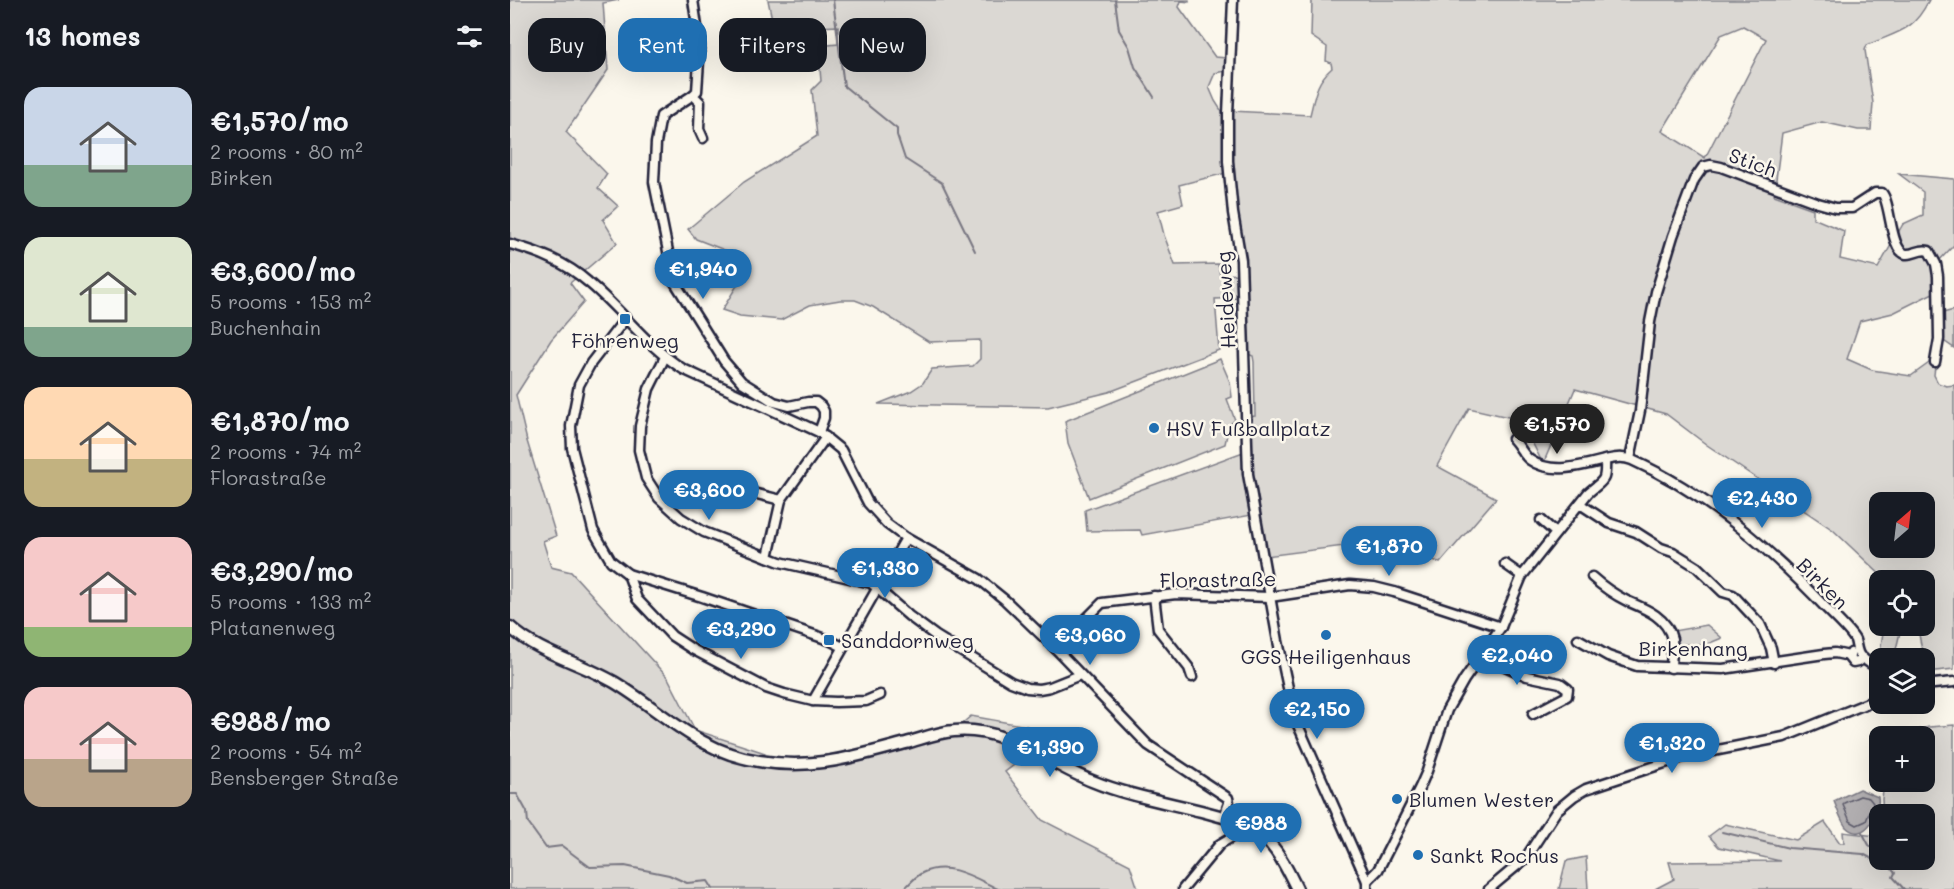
<!DOCTYPE html>
<meta charset="utf-8">
<style>
:root{--surface:#171b24;--page:#20242c;--text:#f1f3f6;--muted:#9ea1a6;--accent:#1f6fb2}
body{margin:0;font-family:Mali,sans-serif;background:var(--page);color:var(--text);height:100vh;display:flex;flex-direction:column;font-size:22px;white-space:nowrap}
*{box-sizing:border-box;margin:0}
p{font-size:20px;color:var(--muted)}
.icon{flex:none;width:33px;height:33px;fill:none;stroke:currentColor;stroke-width:2;stroke-linecap:round;stroke-linejoin:round}
.map{position:relative;flex:1;overflow:hidden}
.side{display:flex;flex-direction:column;background:var(--surface);width:510px}
.side>*{flex:none}
.hud{position:absolute;left:18px;top:18px;width:570px;height:54px;display:flex;gap:12px}
.needle{width:39px;rotate:28deg}
.buttons{position:absolute;left:1359px;top:492px;display:grid;gap:12px}
.buttons a{display:grid;place-items:center;width:66px;height:66px;border-radius:12px;background:var(--surface);box-shadow:0 6px 24px #0002;font-size:30px}
.price{position:absolute;translate:-50% -51px;padding:0 14px;border-radius:21px;background:var(--accent);color:#fff;font-size:20px;line-height:39px;filter:drop-shadow(0 2px 3px #0008)}
.price::after{content:'';position:absolute;left:50%;top:36px;width:18px;height:14px;margin-left:-9px;background:inherit;clip-path:polygon(0 0,100% 0,50% 100%)}
.price.on{background:#222;color:#fff}
ul{padding:0;list-style:none}
li{display:flex;align-items:center;gap:18px;height:150px;padding:0 24px}
li span{display:grid;place-items:center;flex:none;width:168px;height:120px;border-radius:18px;color:#555}
li>.icon{margin-inline-start:auto}
span .icon{width:72px;height:72px;fill:#fffc;stroke-width:1}
li b{font-size:26px}
h2{display:flex;justify-content:space-between;align-items:center;height:72px;padding:0 24px;font-size:26px}
.pill{padding:0 21px;border-radius:18px;background:var(--surface);box-shadow:0 6px 24px #0002;font-size:21px;line-height:54px}
.pill.on{background:var(--accent);color:#fff}
main{display:flex;flex:1;min-height:0}
.map>svg:first-child{display:block}
.green{fill:#dbd8d3;stroke:#7e7d87;stroke-width:1.5;fill-rule:evenodd}
.water{fill:#b1aeb0;stroke:#787681;stroke-width:1.5}
.lines{fill:none;stroke-linecap:round;stroke-linejoin:round}
.shore{stroke:#5b5a6a;stroke-width:1.5}
.stream{stroke:#787681;stroke-width:2}
.minor-casing{stroke:#22223b;stroke-width:13}
.major-casing{stroke:#22223b;stroke-width:15}
.minor{stroke:#fbf7ec;stroke-width:8}
.major{stroke:#fbf7ec;stroke-width:10}
.poi-dot{fill:#1f6fb2;stroke:#fbf7ec;stroke-width:2}
.labels{text-anchor:middle;dominant-baseline:central;stroke-width:5;stroke-linejoin:round;paint-order:stroke}
.street-label{font-size:20px;fill:#22223b;stroke:#fbf7ec}
.poi-label{font-size:20px;fill:#22223b;stroke:#fbf7ec;text-anchor:start}
</style>
<main>
<section class="side">
<h2>13 homes<svg class="icon" aria-label="filters" viewBox="0 0 24 24"><path d="M4 7h16M4 17h16"/><circle cx="9" cy="7" r="2"/><circle cx="15" cy="17" r="2"/></svg></h2>
<ul>
<li><span style="background:linear-gradient(#c9d6e8 65%,#7fa58c 0)"><svg class="icon" aria-label="home" viewBox="0 0 24 24"><path d="M3 11l9-7 9 7M6 9v11h12V9"/></svg></span><div><b>€1,570/mo</b><p>2 rooms · 80 m²</p><p>Birken</p></div></li>
<li><span style="background:linear-gradient(#dfe7d0 75%,#7fa58c 0)"><svg class="icon" aria-label="home" viewBox="0 0 24 24"><path d="M3 11l9-7 9 7M6 9v11h12V9"/></svg></span><div><b>€3,600/mo</b><p>5 rooms · 153 m²</p><p>Buchenhain</p></div></li>
<li><span style="background:linear-gradient(#ffd9b3 60%,#c2b280 0)"><svg class="icon" aria-label="home" viewBox="0 0 24 24"><path d="M3 11l9-7 9 7M6 9v11h12V9"/></svg></span><div><b>€1,870/mo</b><p>2 rooms · 74 m²</p><p>Florastraße</p></div></li>
<li><span style="background:linear-gradient(#f6c9c9 75%,#8fb573 0)"><svg class="icon" aria-label="home" viewBox="0 0 24 24"><path d="M3 11l9-7 9 7M6 9v11h12V9"/></svg></span><div><b>€3,290/mo</b><p>5 rooms · 133 m²</p><p>Platanenweg</p></div></li>
<li><span style="background:linear-gradient(#f6c9c9 60%,#b9a48a 0)"><svg class="icon" aria-label="home" viewBox="0 0 24 24"><path d="M3 11l9-7 9 7M6 9v11h12V9"/></svg></span><div><b>€988/mo</b><p>2 rooms · 54 m²</p><p>Bensberger Straße</p></div></li>
</ul>
</section>
<div class="map">
<svg width="1444" height="889" viewBox="0 0 1444 889">
<rect width="100%" height="100%" fill="#fbf7ec"/>
<filter id="ink" filterUnits="userSpaceOnUse"><feTurbulence type="fractalNoise" baseFrequency=".0167" numOctaves="2"/><feDisplacementMap in="SourceGraphic" scale="12" xChannelSelector="R" yChannelSelector="G"/><feConvolveMatrix kernelMatrix="1 2 1 2 8 2 1 2 1" color-interpolation-filters="sRGB"/></filter>
<g filter="url(#ink)">
<g class="green">
<path d="M 0,0 L 109,0 L 93,3 L 98,70 L 56,132 L 97,174 L 88,188 L 108,206 L 93,220 L 107,243 L 60,283 L 74,302 L 41,340 L 6,395 L 17,441 L 46,536 L 33,541 L 41,567 L 61,572 L 158,678 L 185,730 L 255,753 L 250,761 L 297,765 L 443,731 L 461,716 L 517,726 L 516,756 L 495,772 L 532,820 L 620,865 L 628,889 L 0,889 L 0,250 L 2,245 L 0,244 Z"/>
<path d="M 258,0 L 679,0 L 679,2 L 671,1 L 669,7 L 705,57 L 717,58 L 715,71 L 705,73 L 699,87 L 705,101 L 716,118 L 716,173 L 669,185 L 673,204 L 648,211 L 654,235 L 665,265 L 708,264 L 710,275 L 730,274 L 731,298 L 705,299 L 709,350 L 599,392 L 538,407 L 368,404 L 401,391 L 413,383 L 422,369 L 463,366 L 470,359 L 470,340 L 419,342 L 363,307 L 345,300 L 330,300 L 300,305 L 271,320 L 230,316 L 212,310 L 231,279 L 235,258 L 186,239 L 178,229 L 234,182 L 307,136 L 302,90 L 311,81 L 308,46 L 328,44 L 328,26 L 264,29 Z"/>
<path d="M 802,0 L 1419,0 C 1404,30 1391,31 1362,43 L 1357,45 L 1355,50 L 1363,103 L 1361,130 L 1348,130 L 1312,122 L 1272,133 L 1264,195 L 1303,209 L 1303,218 L 1334,231 L 1330,259 L 1368,268 L 1393,224 L 1413,215 L 1413,192 L 1389,174 L 1444,179 L 1444,245 L 1426,264 L 1427,291 L 1383,313 L 1350,321 L 1337,359 L 1362,370 L 1401,376 L 1426,358 L 1424,375 L 1428,383 L 1436,386 L 1444,385 L 1444,669 L 1416,672 L 1408,629 L 1391,628 L 1384,658 L 1369,659 L 1374,626 L 1414,626 L 1414,580 L 1376,580 L 1323,530 L 1197,445 L 1156,414 L 1065,389 L 1033,464 L 1011,420 L 959,408 L 927,466 L 986,498 L 930,563 L 881,540 L 756,556 L 747,514 L 739,455 L 739,417 L 745,416 L 744,362 L 743,356 L 738,354 L 736,271 L 723,188 L 722,111 L 800,115 C 805,95 806,82 822,68 L 821,63 L 816,61 L 817,47 L 801,36 ZM 1233,26 L 1256,39 L 1195,158 L 1152,131 L 1211,35 ZM 1370,502 L 1414,502 L 1414,548 L 1370,548 Z"/>
<path d="M 1444,310 L 1444,348 L 1431,339 L 1430,316 L 1433,313 Z"/>
<path d="M 710,359 L 720,382 L 722,397 L 717,399 L 725,420 L 719,425 L 715,444 L 579,498 L 558,443 L 555,421 Z"/>
<path d="M 733,452 L 737,489 L 742,515 L 632,535 L 630,530 L 577,531 L 575,510 Z"/>
<path d="M 1197,625 L 1212,638 L 1195,645 L 1165,644 L 1163,631 Z"/>
<path d="M 1444,725 L 1444,889 L 1145,889 L 1164,879 L 1159,862 L 1270,861 L 1209,847 L 1199,836 L 1215,824 L 1286,840 L 1315,822 L 1330,843 L 1334,843 L 1333,832 L 1366,836 L 1369,828 L 1370,860 L 1414,860 L 1414,814 L 1373,814 L 1372,799 L 1374,782 L 1414,782 L 1414,736 L 1385,736 L 1419,727 Z"/>
<path d="M 1076,857 L 1078,889 L 1049,889 L 1056,861 Z"/>
</g>
<path class="water" d="M 1349,789 L 1368,797 C 1371,812 1354,845 1336,827 C 1331,820 1327,809 1324,801 Z"/>
<g class="lines">
<path class="shore" d="M 1350,796 L 1359,798 L 1363,803 L 1356,821 L 1347,825 L 1340,821 L 1333,805 L 1334,803 Z"/>
<g class="stream">
<path d="M 323,0 L 334,86 L 387,129 L 387,135 L 395,159 L 432,183 L 465,251"/>
<path d="M 605,0 L 609,30 L 619,47 L 625,67 L 644,97"/>
<path d="M 0,794 L 7,794 L 17,812 L 18,823 L 36,848 L 52,846 L 80,867 L 115,866 L 159,875 L 177,883 L 198,881 L 203,889"/>
<path d="M 1212,832 L 1279,848 L 1353,854 L 1370,863 L 1375,861 L 1385,873 L 1383,877 L 1394,889"/>
<path d="M 1352,832 L 1359,845 L 1370,853"/>
<path d="M 394,889 C 399,884 406,876 412,873 C 438,860 465,878 488,889"/>
</g>
<defs>
<g id="minor">
<path d="M 183,0 L 190,46 L 187,91 L 183,95 L 190,102 L 189,129 L 193,138"/>
<path d="M 723,0 L 718,114 L 718,161 L 723,213 L 731,260 L 738,474 L 768,641 L 784,716 L 857,881 L 857,889"/>
<path d="M 183,95 L 151,116 L 146,143 L 144,182 L 164,281 L 214,361 L 232,382 L 264,402 L 279,406 L 298,402 L 306,402 L 311,406 L 314,411 L 314,418 L 309,432"/>
<path d="M 0,244 C 29,252 55,262 78,282 C 111,309 136,346 173,369 L 309,432 L 331,450 L 358,503 L 377,524 L 396,538 L 469,579 L 495,600 L 546,649 L 638,745 L 718,798 L 719,803 L 714,817"/>
<path d="M 115,319 L 81,363 L 69,385 L 61,426 L 62,448 L 83,530 L 101,561 L 118,574 L 192,597 L 319,640 L 333,647"/>
<path d="M 155,357 L 139,389 L 130,426 L 129,450 L 136,478 L 149,498 L 171,518 L 194,532 L 270,562 L 361,583 L 399,616 L 426,636 L 501,682 L 517,688 L 529,689 L 540,687 L 570,675"/>
<path d="M 1003,439 C 1009,445 1013,455 1020,460 C 1041,475 1072,466 1095,460 C 1105,458 1112,456 1122,460 C 1198,494 1261,550 1318,610 C 1325,617 1341,632 1345,640 C 1347,646 1346,652 1351,657 C 1357,662 1364,665 1370,671"/>
<path d="M 1120,459 L 1130,411 L 1140,322 L 1146,292 L 1163,236 L 1184,180 L 1193,167 L 1201,165 L 1211,167 L 1308,203 L 1326,208 L 1342,208 L 1365,193 L 1372,193 C 1381,203 1380,251 1396,254 C 1404,255 1410,248 1419,251 L 1426,264 L 1428,276 L 1429,339 L 1425,362"/>
<path d="M 239,492 L 271,500"/>
<path d="M 1070,504 L 1099,523 L 1126,532 L 1151,548 L 1163,552 L 1187,567 L 1213,592 L 1223,595 L 1250,624 L 1261,648 L 1264,663"/>
<path d="M 1031,520 L 1046,533"/>
<path d="M 258,557 L 271,500 L 316,437"/>
<path d="M 995,564 L 1012,576"/>
<path d="M 118,574 L 127,599 L 162,636 L 182,649 L 256,688 L 274,694 L 303,701 L 326,702 L 356,701 L 370,695"/>
<path d="M 1082,577 C 1092,586 1105,595 1117,601 C 1136,609 1157,617 1162,639 C 1163,648 1161,659 1161,668"/>
<path d="M 644,596 L 648,629 L 679,668 L 682,677"/>
<path d="M 1068,639 L 1098,656 L 1127,666 L 1213,669 L 1314,654 L 1325,653 L 1339,656"/>
<path d="M 546,649 L 592,603 L 666,594 L 760,597 L 840,585 L 864,587 L 884,592 L 991,627"/>
<path d="M 1341,653 L 1339,658 L 1343,663 L 1348,662 L 1353,658"/>
<path d="M 971,655 L 1017,676 L 1050,683 L 1058,689 L 1057,696 L 1023,714"/>
<path d="M 1414,685 L 1444,682"/>
<path d="M 303,701 L 396,538"/>
<path d="M 857,881 L 868,870 L 910,787 L 917,771 L 937,710 L 954,680 L 991,627 L 1012,576 L 1078,493 C 1093,479 1096,484 1095,460"/>
<path d="M 673,889 L 710,844 L 739,827"/>
<path d="M 979,889 L 1015,859 L 1047,810 L 1064,796 L 1076,789 L 1173,757 L 1274,737 L 1370,698"/>
</g>
<path id="major" d="M 0,627 C 29,654 70,662 104,682 C 154,712 188,752 249,761 C 303,770 344,757 396,743 C 411,739 428,732 444,731 C 496,726 536,763 582,781 C 616,795 655,802 691,811 C 707,815 723,819 738,827 C 764,839 775,865 787,889"/>
</defs>
<use href="#minor" class="minor-casing"/>
<use href="#major" class="major-casing"/>
<use href="#minor" class="minor"/>
<use href="#major" class="major"/>
</g>
</g>
<g class="poi-dot">
<rect x="109" y="313" width="12" height="12" rx="3"/>
<circle cx="644" cy="428" r="6"/>
<circle cx="816" cy="635" r="6"/>
<rect x="313" y="634" width="12" height="12" rx="3"/>
<circle cx="887" cy="799" r="6"/>
<circle cx="908" cy="855" r="6"/>
</g>
<g class="labels">
<g class="street-label">
<text transform="translate(1243 162) rotate(20)">Stich</text>
<text transform="translate(715 300) rotate(-93)">Heideweg</text>
<text transform="translate(708 579) rotate(-1)">Florastraße</text>
<text transform="translate(1313 583) rotate(45)">Birken</text>
<text x="1183" y="648">Birkenhang</text>
</g>
<g class="poi-label">
<text x="115" y="340" text-anchor="middle">Föhrenweg</text>
<text x="656" y="428">HSV Fußballplatz</text>
<text x="331" y="640">Sanddornweg</text>
<text x="816" y="656" text-anchor="middle">GGS Heiligenhaus</text>
<text x="899" y="799">Blumen Wester</text>
<text x="920" y="855">Sankt Rochus</text>
</g>
</g>
</svg>
<div class="buttons">
<a><svg class="needle" viewBox="-14 -14 28 28"><path d="M0-13l5 13h-10z" fill="#e53935"/><path d="M0 13l5-13h-10z" fill="#9ea1a6"/></svg></a>
<a><svg class="icon" aria-label="locate" viewBox="0 0 24 24"><circle cx="12" cy="12" r="6"/><path d="M12 2v4M12 18v4M2 12h4M18 12h4"/></svg></a>
<a><svg class="icon" aria-label="layers" viewBox="0 0 24 24"><path d="M12 4l9 5-9 5-9-5zM3 14l9 5 9-5"/></svg></a>
<a>+</a>
<a>−</a>
</div>
<b class="price" style="left:193px;top:300px">€1,940</b>
<b class="price on" style="left:1047px;top:455px">€1,570</b>
<b class="price" style="left:199px;top:521px">€3,600</b>
<b class="price" style="left:1252px;top:529px">€2,430</b>
<b class="price" style="left:879px;top:577px">€1,870</b>
<b class="price" style="left:375px;top:599px">€1,330</b>
<b class="price" style="left:231px;top:660px">€3,290</b>
<b class="price" style="left:580px;top:666px">€3,060</b>
<b class="price" style="left:1007px;top:686px">€2,040</b>
<b class="price" style="left:807px;top:740px">€2,150</b>
<b class="price" style="left:1162px;top:774px">€1,320</b>
<b class="price" style="left:540px;top:778px">€1,390</b>
<b class="price" style="left:751px;top:854px">€988</b>
<div class="hud">
<a class="pill">Buy</a>
<a class="pill on">Rent</a>
<a class="pill">Filters</a>
<a class="pill">New</a>
</div>
</div>
</main>
